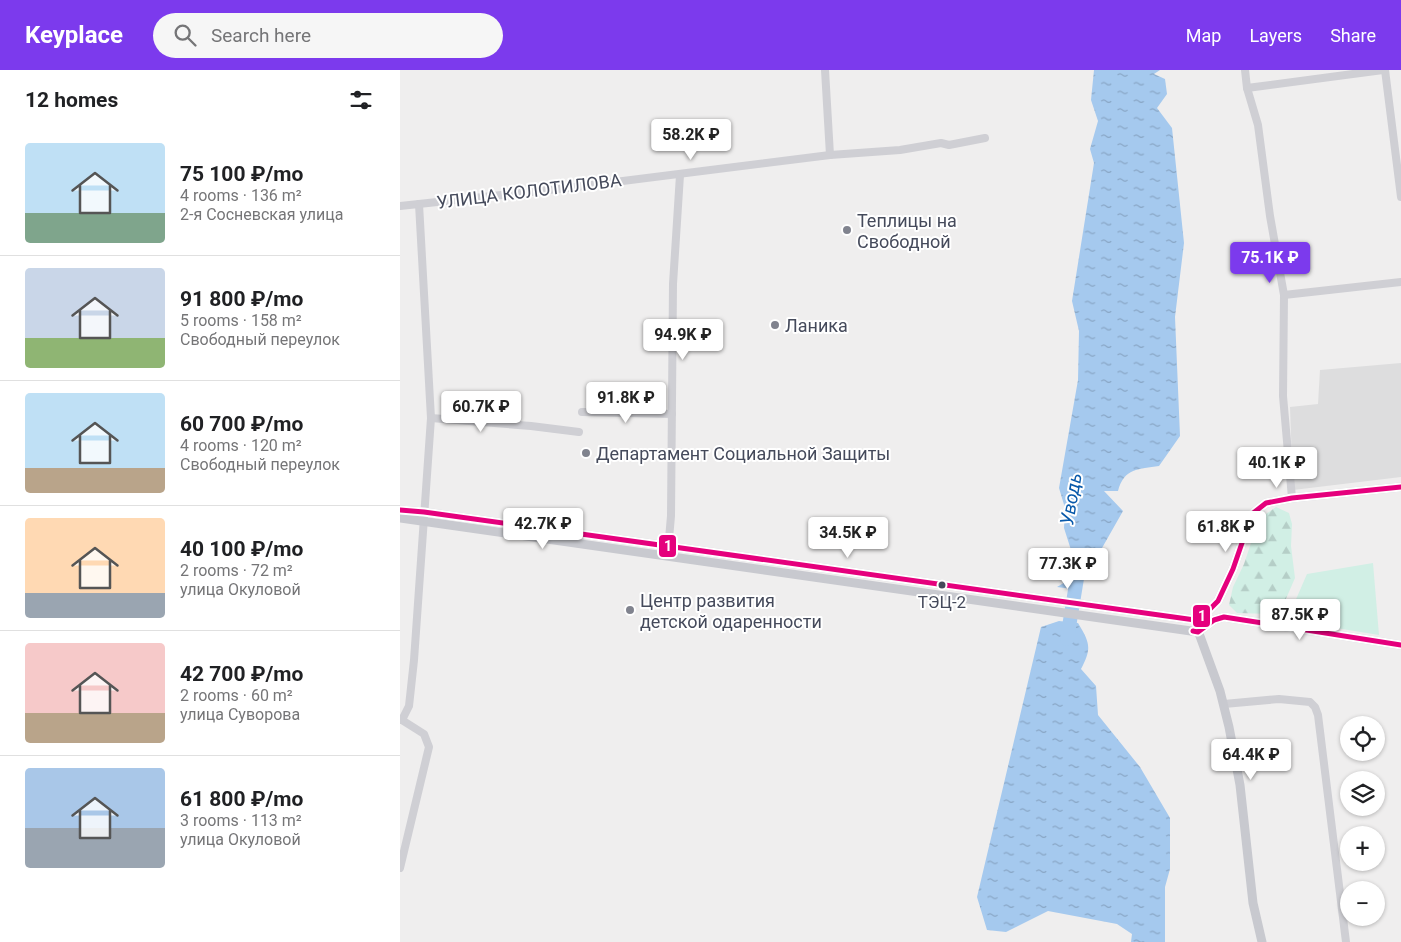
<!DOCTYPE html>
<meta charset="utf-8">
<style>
:root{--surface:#fff;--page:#f6f6f6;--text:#202124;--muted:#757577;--line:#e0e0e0;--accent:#7c3aed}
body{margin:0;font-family:Roboto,sans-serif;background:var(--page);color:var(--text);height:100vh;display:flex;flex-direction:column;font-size:19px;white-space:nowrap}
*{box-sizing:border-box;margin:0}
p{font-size:16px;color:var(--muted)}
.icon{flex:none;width:28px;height:28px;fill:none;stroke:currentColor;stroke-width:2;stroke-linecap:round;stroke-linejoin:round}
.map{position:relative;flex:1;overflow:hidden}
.details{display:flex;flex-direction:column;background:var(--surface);width:400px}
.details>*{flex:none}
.tools{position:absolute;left:940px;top:646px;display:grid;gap:10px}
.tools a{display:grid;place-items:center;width:45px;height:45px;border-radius:50%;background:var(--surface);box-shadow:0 1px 4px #0004;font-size:25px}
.price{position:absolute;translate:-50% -42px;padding:0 11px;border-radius:5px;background:#fff;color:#222;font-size:16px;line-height:32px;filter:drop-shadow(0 1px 2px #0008)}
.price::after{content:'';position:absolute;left:50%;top:30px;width:15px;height:11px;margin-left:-8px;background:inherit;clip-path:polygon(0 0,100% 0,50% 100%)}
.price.current{background:var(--accent);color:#fff}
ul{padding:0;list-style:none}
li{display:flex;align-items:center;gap:15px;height:125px;padding:0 25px}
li+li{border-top:1px solid var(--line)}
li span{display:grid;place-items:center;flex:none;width:140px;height:100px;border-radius:5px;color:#555}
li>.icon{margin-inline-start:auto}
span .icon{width:60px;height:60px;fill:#fffc;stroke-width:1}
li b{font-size:21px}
h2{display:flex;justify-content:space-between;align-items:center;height:60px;padding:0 25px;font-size:21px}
header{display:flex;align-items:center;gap:30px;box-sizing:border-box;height:70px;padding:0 25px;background:var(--accent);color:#fff}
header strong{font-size:24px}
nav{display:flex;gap:28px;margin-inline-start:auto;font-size:18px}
.search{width:350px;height:45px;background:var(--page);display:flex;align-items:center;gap:12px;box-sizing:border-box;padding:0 18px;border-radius:28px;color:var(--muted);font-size:19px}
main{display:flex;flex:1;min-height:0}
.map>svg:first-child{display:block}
.education{fill:#ddddde}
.forest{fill:url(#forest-firs)}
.park{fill:#d1efe5}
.water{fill:url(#water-ripples)}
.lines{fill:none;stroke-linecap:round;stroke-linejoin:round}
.river{stroke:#a5c9ee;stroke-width:14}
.minor{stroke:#cfcfd4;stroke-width:8}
.major{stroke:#c8c9cf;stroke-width:9}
.bus-1-casing{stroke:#fff;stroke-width:9}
.bus-1{stroke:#e5007d;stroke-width:5}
.poi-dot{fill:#80838e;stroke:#fff;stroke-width:2}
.bus-dot{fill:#454a5b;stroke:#fff;stroke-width:2}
.labels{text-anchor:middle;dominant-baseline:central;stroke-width:4;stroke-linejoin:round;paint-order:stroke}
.bus-label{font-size:17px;fill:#454a5b;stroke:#fff}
.street-label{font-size:18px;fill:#454a5b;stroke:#fff}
.poi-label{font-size:18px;fill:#454a5b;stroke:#fff;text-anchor:start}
.water-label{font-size:19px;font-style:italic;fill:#0859aa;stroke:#fff}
.line-badge{stroke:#fff;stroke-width:2}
.badge-label{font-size:14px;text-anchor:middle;font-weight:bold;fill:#fff}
</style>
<header>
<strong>Keyplace</strong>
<div class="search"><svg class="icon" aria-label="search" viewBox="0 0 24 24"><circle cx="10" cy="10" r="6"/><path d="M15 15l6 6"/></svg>Search here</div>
<nav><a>Map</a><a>Layers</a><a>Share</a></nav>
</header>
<main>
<section class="details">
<h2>12 homes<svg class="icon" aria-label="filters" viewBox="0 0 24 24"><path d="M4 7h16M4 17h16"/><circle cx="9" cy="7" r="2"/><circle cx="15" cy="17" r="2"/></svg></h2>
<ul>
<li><span style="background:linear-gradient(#bfe0f5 70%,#7fa58c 0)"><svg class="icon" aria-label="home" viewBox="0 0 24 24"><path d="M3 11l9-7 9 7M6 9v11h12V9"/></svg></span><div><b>75 100 ₽/mo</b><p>4 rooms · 136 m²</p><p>2-я Сосневская улица</p></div></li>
<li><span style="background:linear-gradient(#c9d6e8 70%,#8fb573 0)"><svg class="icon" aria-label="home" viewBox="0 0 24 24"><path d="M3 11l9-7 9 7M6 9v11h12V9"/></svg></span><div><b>91 800 ₽/mo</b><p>5 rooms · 158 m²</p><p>Свободный переулок</p></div></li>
<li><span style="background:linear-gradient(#bfe0f5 75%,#b9a48a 0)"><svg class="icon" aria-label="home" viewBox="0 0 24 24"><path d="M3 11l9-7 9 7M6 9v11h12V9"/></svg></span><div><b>60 700 ₽/mo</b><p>4 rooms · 120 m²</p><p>Свободный переулок</p></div></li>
<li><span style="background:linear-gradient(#ffd9b3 75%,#9aa5b1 0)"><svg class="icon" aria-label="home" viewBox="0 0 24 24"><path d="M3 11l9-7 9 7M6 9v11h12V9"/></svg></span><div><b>40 100 ₽/mo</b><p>2 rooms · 72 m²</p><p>улица Окуловой</p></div></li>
<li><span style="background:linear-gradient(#f6c9c9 70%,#b9a48a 0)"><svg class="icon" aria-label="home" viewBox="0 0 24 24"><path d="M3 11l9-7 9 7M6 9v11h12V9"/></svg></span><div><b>42 700 ₽/mo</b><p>2 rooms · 60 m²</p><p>улица Суворова</p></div></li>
<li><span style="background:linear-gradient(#a9c7e8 60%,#9aa5b1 0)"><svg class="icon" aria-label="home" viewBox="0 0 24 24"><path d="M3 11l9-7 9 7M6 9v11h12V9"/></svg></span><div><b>61 800 ₽/mo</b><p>3 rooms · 113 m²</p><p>улица Окуловой</p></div></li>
</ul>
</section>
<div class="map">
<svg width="1001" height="872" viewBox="0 0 1001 872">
<defs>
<pattern id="forest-firs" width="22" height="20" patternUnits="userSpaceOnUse" patternTransform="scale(1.25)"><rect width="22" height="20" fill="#d1efe5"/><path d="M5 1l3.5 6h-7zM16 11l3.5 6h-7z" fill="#b5cec7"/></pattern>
<pattern id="water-ripples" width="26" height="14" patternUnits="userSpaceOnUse" patternTransform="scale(1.25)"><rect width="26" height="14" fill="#a5c9ee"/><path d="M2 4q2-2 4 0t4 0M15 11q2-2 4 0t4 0" fill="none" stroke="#88a5c4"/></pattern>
</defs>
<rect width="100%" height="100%" fill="#efeeee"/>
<path class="education" d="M 1001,293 L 1001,407 L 893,420 L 890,337 L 918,334 L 920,300 Z"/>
<path class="forest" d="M 876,437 L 889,443 L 892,454 L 891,476 L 895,508 L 882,538 L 870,544 L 837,543 L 829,535 L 833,517 L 844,494 L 859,449 Z"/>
<path class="park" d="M 973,493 L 979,565 L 887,550 L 907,504 Z"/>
<g class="water">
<path d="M 694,0 L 760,0 L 754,4 L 765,9 L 767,24 L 757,38 L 772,58 L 784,173 L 775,247 L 780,366 L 759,396 C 739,399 724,398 718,421 L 704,421 L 723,441 L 702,478 L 702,493 L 695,493 L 682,508 L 681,520 L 657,517 L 667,511 L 665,498 L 671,480 L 664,458 L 665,438 L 659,418 L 678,310 L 679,261 L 672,231 L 694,93 L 690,79 L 698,51 L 691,30 Z"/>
<path d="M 659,551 L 678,553 C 690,573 692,578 681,599 L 696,616 L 698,645 L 740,697 L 770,748 L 770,799 L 765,817 L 765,872 L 731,872 L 732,864 L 717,854 L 648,841 L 606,862 L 587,860 L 577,827 L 641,557 Z"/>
</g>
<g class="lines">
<path class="river" d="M 667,569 L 678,502"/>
<g class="minor">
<path d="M 425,0 L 430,85"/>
<path d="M 845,0 L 847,18 L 858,55 L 870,146 L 884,225 L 883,326 L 892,428"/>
<path d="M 985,0 L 1001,127"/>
<path d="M 847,18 L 983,0"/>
<path d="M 0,136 L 167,118 L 430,85 L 500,80 L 541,73 L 549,75 L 585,68"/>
<path d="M 884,225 L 1001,212"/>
<path d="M 182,342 L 272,344"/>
<path d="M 31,348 L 131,356 L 179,362"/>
<path d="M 268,480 L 271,446 L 273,214 L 280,105"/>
<path d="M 824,634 L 879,629 L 910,632 L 915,637 L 918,645 L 946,872"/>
<path d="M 0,650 L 2,650 L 24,664 L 29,677 L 0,798"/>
<path d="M 2,650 L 9,636 L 14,590 L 31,348 L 19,134"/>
</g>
<g class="major">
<path d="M 0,440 L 24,442 L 795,550"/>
<path d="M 0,448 L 798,562"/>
<path d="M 795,550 L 804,545 L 818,531 L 833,499 L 852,444 L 866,433 L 892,428 L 1001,417"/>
<path d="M 797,558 L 820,621 L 829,657 L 840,715 L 853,833 L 862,872"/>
<path d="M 798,562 L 814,550 L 824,547 L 1001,575"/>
</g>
<defs>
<g id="bus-1">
<path d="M 0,440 L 24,442 L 795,550 L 804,545 L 818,531 L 833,499 L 852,444 L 866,433 L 892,428 L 1001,417"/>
<path d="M 793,561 L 798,562 L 814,550 L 824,547 L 1001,575"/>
</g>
</defs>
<use href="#bus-1" class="bus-1-casing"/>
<use href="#bus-1" class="bus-1"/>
</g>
<g class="poi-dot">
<circle cx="447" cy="160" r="5"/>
<circle cx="375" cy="255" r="5"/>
<circle cx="186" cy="383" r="5"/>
<circle cx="230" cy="540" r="5"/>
</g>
<circle class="bus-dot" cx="542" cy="515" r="4.5"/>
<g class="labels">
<g class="bus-label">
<text x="542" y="532">ТЭЦ-2</text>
</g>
<g class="street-label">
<text transform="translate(129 121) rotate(-7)">УЛИЦА КОЛОТИЛОВА</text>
</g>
<g class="poi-label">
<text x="457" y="150">Теплицы на<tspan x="457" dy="21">Свободной</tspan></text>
<text x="385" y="255">Ланика</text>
<text x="196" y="383">Департамент Социальной Защиты</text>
<text x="240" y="530">Центр развития<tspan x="240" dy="21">детской одаренности</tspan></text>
</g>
<g class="water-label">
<text transform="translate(671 429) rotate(-80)">Уводь</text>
</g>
</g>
<g class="line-badge">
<rect x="258" y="464" width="19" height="24" rx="5" fill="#e5007d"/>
<rect x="792" y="534" width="19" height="24" rx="5" fill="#e5007d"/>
</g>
<g class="badge-label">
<text x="268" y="481">1</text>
<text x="802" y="551">1</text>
</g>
</svg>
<div class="tools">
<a><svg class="icon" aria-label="locate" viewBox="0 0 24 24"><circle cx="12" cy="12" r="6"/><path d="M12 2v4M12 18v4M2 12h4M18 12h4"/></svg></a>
<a><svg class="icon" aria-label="layers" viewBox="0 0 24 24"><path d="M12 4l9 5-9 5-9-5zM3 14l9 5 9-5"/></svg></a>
<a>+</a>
<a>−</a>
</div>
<b class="price" style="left:291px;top:91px">58.2K ₽</b>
<b class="price current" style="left:870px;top:214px">75.1K ₽</b>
<b class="price" style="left:283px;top:291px">94.9K ₽</b>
<b class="price" style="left:226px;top:354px">91.8K ₽</b>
<b class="price" style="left:81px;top:363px">60.7K ₽</b>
<b class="price" style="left:877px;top:419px">40.1K ₽</b>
<b class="price" style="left:143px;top:480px">42.7K ₽</b>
<b class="price" style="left:826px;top:483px">61.8K ₽</b>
<b class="price" style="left:448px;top:489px">34.5K ₽</b>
<b class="price" style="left:668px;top:520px">77.3K ₽</b>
<b class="price" style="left:900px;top:571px">87.5K ₽</b>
<b class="price" style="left:851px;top:711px">64.4K ₽</b>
</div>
</main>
